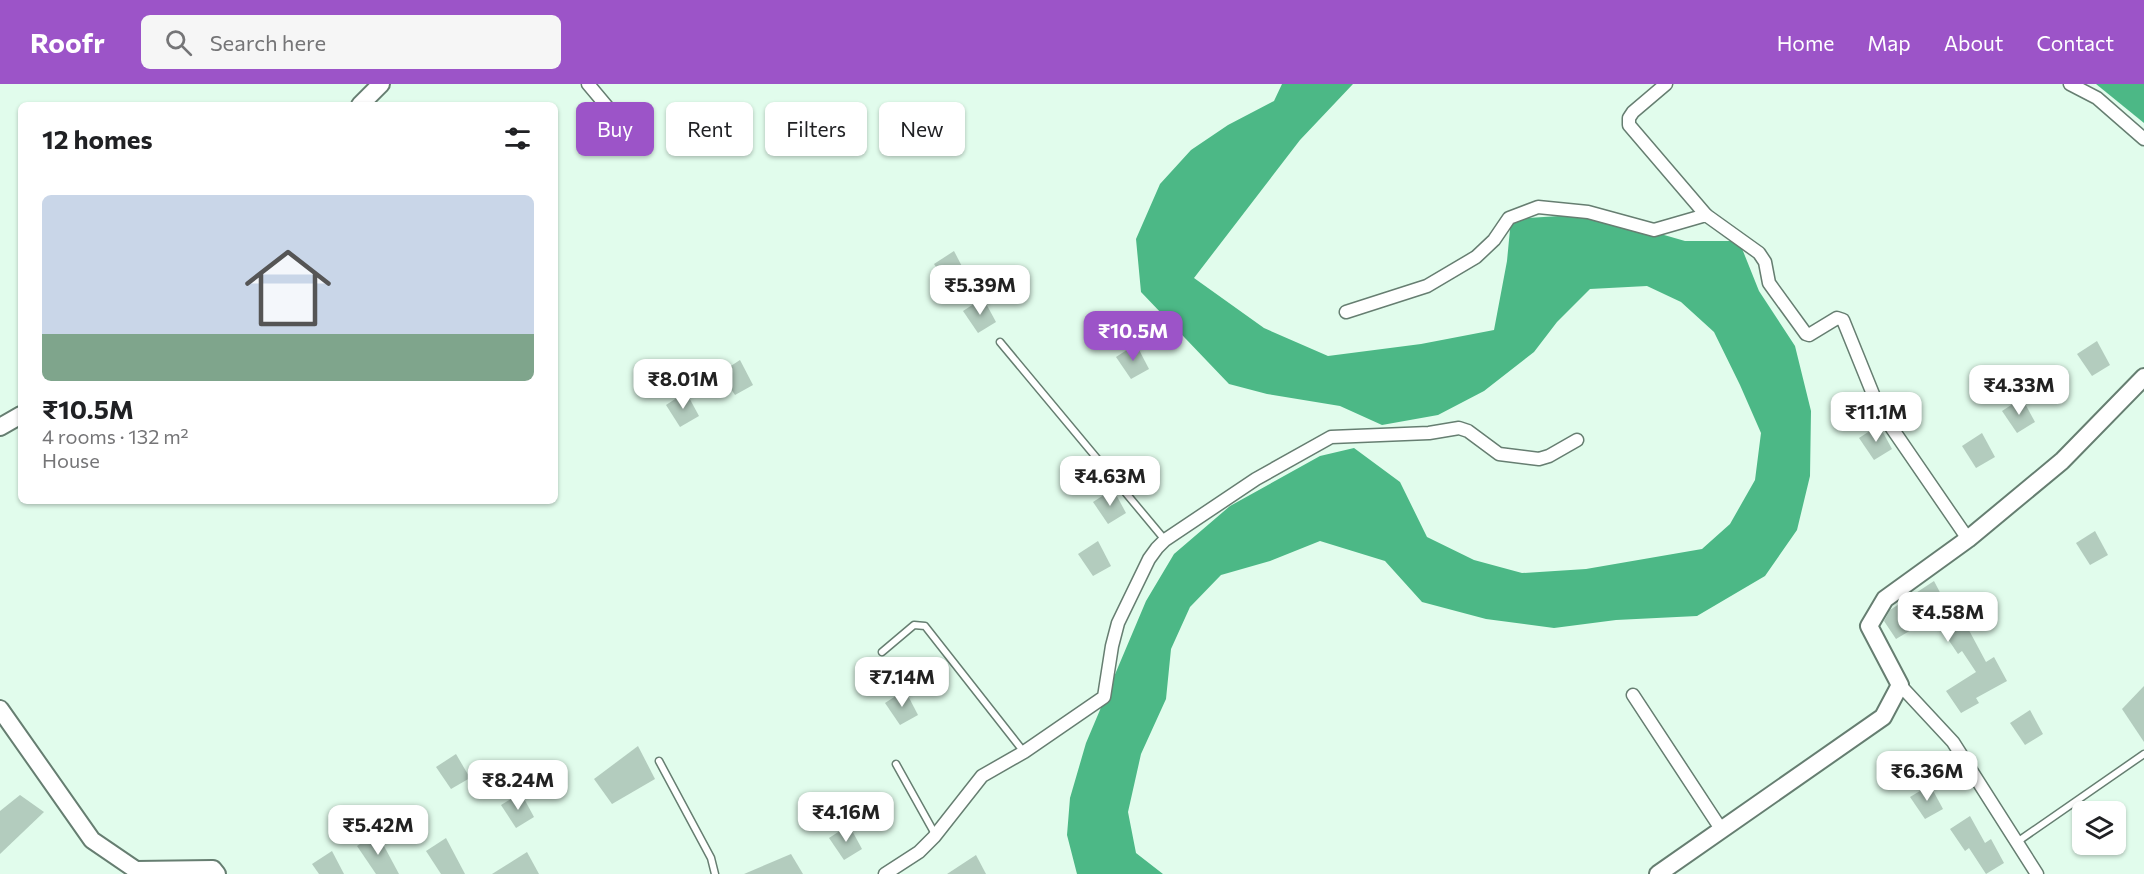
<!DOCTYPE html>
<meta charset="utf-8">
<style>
:root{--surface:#fff;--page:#f6f6f6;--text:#202124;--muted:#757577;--line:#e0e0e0;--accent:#9c54c8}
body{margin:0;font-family:Commissioner,sans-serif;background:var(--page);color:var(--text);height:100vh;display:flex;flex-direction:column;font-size:22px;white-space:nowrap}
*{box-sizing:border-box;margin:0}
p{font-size:20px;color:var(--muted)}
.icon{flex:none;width:33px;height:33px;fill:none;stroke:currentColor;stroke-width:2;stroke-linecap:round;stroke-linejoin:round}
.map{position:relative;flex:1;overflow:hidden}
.panel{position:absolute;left:18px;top:18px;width:540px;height:402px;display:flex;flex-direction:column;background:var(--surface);border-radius:9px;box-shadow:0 2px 4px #0004}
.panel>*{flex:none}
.hud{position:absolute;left:576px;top:18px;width:570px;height:54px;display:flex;gap:12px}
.controls{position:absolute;left:2072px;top:717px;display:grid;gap:12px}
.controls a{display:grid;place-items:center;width:54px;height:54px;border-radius:9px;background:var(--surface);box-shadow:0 2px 4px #0004;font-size:30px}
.price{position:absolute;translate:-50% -51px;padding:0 14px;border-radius:12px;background:#fff;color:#222;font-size:20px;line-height:39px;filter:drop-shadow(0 2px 3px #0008)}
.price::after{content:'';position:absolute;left:50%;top:36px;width:18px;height:14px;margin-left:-9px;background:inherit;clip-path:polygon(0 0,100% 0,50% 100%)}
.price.current{background:var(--accent);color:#fff}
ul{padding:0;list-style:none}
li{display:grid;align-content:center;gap:12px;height:318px;padding:0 24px}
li+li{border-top:2px solid var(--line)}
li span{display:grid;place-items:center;height:186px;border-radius:9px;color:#555}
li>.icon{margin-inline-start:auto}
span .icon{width:108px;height:108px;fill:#fffc;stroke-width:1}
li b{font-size:26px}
h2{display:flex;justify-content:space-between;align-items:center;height:72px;padding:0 24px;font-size:26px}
.chip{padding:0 21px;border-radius:9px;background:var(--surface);box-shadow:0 2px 4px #0004;font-size:21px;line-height:54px}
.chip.current{background:var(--accent);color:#fff}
header{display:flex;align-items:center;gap:36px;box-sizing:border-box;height:84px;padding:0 30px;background:var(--accent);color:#fff}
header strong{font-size:28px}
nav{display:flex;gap:33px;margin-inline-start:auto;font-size:21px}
.search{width:420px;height:54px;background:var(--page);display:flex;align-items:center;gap:15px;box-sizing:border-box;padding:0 21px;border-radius:9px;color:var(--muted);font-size:22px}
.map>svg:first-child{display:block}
.water{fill:#4cb886}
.building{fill:#b3ccbe}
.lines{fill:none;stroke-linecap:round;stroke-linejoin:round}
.service-casing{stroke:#667e71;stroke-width:9}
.minor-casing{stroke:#667e71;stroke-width:15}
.tertiary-casing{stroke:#667e71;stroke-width:20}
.service{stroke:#fff;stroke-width:6}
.minor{stroke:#fff;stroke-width:12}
.tertiary{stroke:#fff;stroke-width:16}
</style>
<header>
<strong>Roofr</strong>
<div class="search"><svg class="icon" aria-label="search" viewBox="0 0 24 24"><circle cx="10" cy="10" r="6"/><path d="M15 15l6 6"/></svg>Search here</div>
<nav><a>Home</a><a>Map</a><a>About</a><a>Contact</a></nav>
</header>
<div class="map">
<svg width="2144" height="790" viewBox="0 0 2144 790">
<rect width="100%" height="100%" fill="#e1fcec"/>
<g class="water">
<path d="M 1282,0 L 1353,0 L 1300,56 L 1194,194 L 1264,244 L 1328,272 L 1421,260 L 1494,246 L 1507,177 L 1511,135 L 1591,130 L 1685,157 L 1739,157 L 1759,207 L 1795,262 L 1811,327 L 1810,392 L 1797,446 L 1765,492 L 1697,532 L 1616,536 L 1554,544 L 1486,535 L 1422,518 L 1385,477 L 1320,457 L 1270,477 L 1221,491 L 1190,523 L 1171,565 L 1166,615 L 1141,670 L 1128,728 L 1136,769 L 1163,790 L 1077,790 L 1067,751 L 1070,714 L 1086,659 L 1146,517 L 1174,470 L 1230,422 L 1320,372 L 1354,364 L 1400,398 L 1427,453 L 1474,476 L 1522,489 L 1586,485 L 1702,465 L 1730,440 L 1755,396 L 1761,349 L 1740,301 L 1714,248 L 1681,218 L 1647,202 L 1590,205 L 1557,238 L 1534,268 L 1484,307 L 1438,331 L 1382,341 L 1340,322 L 1267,310 L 1229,300 L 1141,208 L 1136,155 L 1160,100 L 1191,66 L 1228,41 L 1274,17 Z"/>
<path d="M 2096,0 L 2144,0 L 2144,39 Z"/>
</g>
<g class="building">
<path d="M 954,167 L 967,192 L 949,202 L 934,180 Z"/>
<path d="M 983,214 L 996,238 L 978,249 L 963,227 Z"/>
<path d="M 2097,257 L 2110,281 L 2092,292 L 2077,270 Z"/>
<path d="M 1136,260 L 1149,285 L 1131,295 L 1116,273 Z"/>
<path d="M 740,276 L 753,301 L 735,311 L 720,289 Z"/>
<path d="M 686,308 L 699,332 L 680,343 L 666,321 Z"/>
<path d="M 2022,314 L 2035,338 L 2017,349 L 2002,327 Z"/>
<path d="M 1879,341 L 1892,365 L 1874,376 L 1859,354 Z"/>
<path d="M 1982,349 L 1995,373 L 1976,384 L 1962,362 Z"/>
<path d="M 1113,405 L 1126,429 L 1108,440 L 1093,418 Z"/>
<path d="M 2095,447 L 2108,471 L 2090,481 L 2076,459 Z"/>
<path d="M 1098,457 L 1111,482 L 1093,492 L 1078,470 Z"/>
<path d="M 1934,497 L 1956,539 L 1963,535 L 1986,578 L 1994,573 L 2007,597 L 1976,614 L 1979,619 L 1961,629 L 1946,607 L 1976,588 L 1962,567 L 1958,570 L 1933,533 L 1896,555 L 1884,537 L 1890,526 Z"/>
<path d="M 2144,602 L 2144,658 L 2122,625 Z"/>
<path d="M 905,606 L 918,631 L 900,641 L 885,619 Z"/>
<path d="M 2030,626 L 2043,650 L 2025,661 L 2010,639 Z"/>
<path d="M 638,662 L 655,695 L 612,720 L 594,695 Z"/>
<path d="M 456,670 L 470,694 L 451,705 L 436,683 Z"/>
<path d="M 1930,701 L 1943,725 L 1925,735 L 1910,713 Z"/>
<path d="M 521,709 L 534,733 L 516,744 L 501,721 Z"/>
<path d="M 20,711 L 44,728 L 0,770 L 0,727 Z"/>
<path d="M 1970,732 L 1985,759 L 1991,755 L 2004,779 L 1986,790 L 1969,764 L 1965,767 L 1950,745 Z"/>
<path d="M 849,741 L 862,765 L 844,776 L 829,754 Z"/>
<path d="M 377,749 L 399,790 L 376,790 L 357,762 Z"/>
<path d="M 446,754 L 465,790 L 441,790 L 426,767 Z"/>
<path d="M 332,767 L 344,790 L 319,790 L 312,780 Z"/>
<path d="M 527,768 L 539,790 L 492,790 Z"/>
<path d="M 791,770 L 803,790 L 744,790 Z"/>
<path d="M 976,771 L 986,790 L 947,790 Z"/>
</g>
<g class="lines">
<defs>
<g id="service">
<path d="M 1000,258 L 1165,456"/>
<path d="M 882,568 L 914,541 L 925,542 L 1024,668"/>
<path d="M 659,677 L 711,774 L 715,790"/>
<path d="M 896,680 L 935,750"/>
<path d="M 2017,758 L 2144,670"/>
</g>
<g id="minor">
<path d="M 588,0 L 630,50"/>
<path d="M 1666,0 L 1633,28 L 1629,34 L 1629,41 L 1706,131"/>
<path d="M 2070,0 L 2097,14 L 2144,55"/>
<path d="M 1346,228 L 1427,202 L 1476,173 L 1494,156 L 1509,134 L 1538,123 L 1588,128 L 1654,146 L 1706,131 L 1759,169 L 1765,178 L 1769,199 L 1806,250 L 1809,251 L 1837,234 L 1843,236 L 1877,320 L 1887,337 L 1968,455"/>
<path d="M 1900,601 L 1953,658 L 2037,790"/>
<path d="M 1633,611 L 1721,745"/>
<path d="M 885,790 L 919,768 L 934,753 L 982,692 L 1024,668 L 1104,613 L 1112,562 L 1118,539 L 1149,475 L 1157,464 L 1165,456 L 1256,395 L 1331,353 L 1429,349 L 1459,344 L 1468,347 L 1499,370 L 1539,375 L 1549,372 L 1577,356"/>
</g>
<g id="tertiary">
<path d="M 360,21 L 381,0"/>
<path d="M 0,343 L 21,331"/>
<path d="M 0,625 L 92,756 L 136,786 L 213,785 L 217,790"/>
<path d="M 1658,790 L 1883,633 L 1900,601 L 1869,542 L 1885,515 L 1968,455 L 2062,377 L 2144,293"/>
</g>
</defs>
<use href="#service" class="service-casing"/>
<use href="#minor" class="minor-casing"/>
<use href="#tertiary" class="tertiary-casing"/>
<use href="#service" class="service"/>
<use href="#minor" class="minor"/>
<use href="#tertiary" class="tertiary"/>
</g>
</svg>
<div class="controls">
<a><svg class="icon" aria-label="layers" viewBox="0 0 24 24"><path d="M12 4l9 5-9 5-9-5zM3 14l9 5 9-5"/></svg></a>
</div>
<b class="price" style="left:980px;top:232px">₹5.39M</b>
<b class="price current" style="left:1133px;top:278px">₹10.5M</b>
<b class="price" style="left:683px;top:326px">₹8.01M</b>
<b class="price" style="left:2019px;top:332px">₹4.33M</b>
<b class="price" style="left:1876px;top:359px">₹11.1M</b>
<b class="price" style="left:1110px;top:423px">₹4.63M</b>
<b class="price" style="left:1948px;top:559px">₹4.58M</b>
<b class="price" style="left:902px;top:624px">₹7.14M</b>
<b class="price" style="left:1927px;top:718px">₹6.36M</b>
<b class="price" style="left:518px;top:727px">₹8.24M</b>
<b class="price" style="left:846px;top:759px">₹4.16M</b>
<b class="price" style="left:378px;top:772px">₹5.42M</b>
<div class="hud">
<a class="chip current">Buy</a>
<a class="chip">Rent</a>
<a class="chip">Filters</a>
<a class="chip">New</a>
</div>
<section class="panel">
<h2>12 homes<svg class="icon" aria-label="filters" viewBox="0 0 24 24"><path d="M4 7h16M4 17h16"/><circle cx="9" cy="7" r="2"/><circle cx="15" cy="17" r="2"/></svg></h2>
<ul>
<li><span style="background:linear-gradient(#c9d6e8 75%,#7fa58c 0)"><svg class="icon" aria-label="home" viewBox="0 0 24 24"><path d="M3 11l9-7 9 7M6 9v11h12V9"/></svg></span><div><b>₹10.5M</b><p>4 rooms · 132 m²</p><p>House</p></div></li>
</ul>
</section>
</div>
